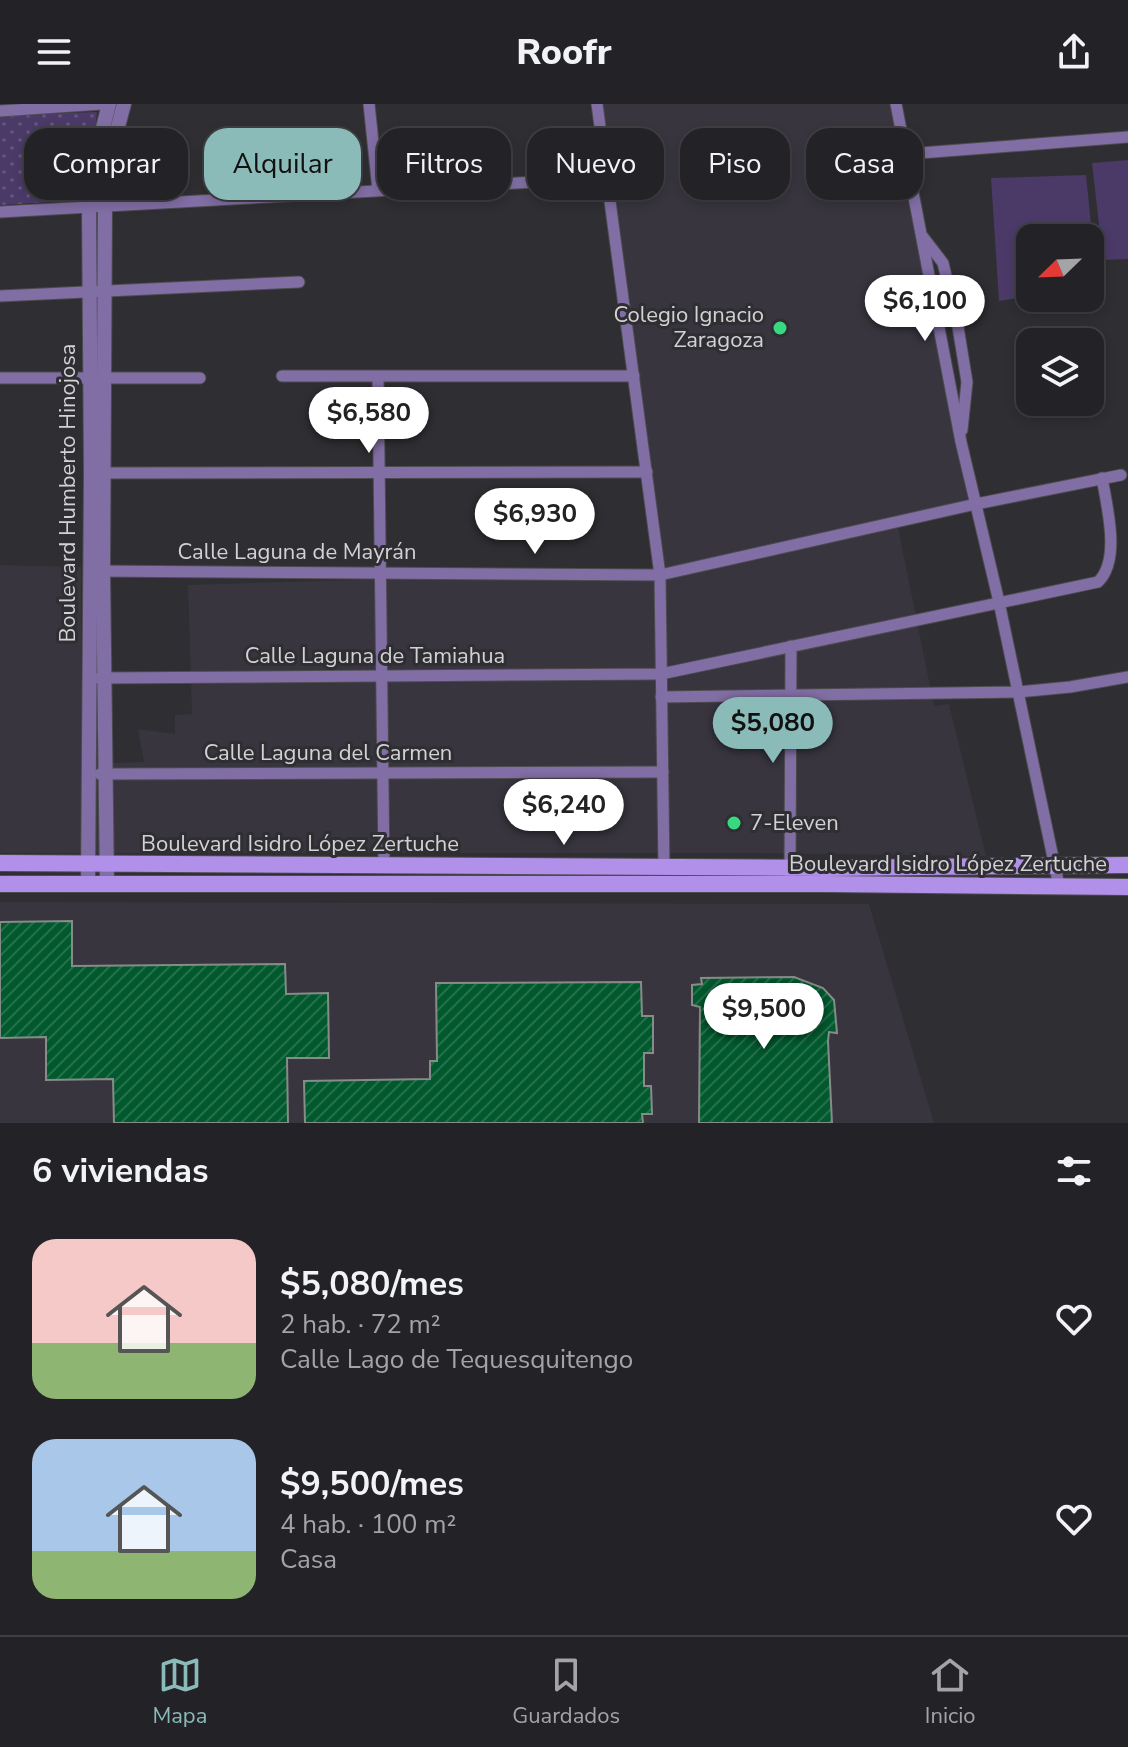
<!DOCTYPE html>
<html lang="es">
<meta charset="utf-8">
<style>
:root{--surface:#232226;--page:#2b2a2e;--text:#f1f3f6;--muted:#a3a4a7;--line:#403f43;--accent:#8bbbb9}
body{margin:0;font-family:"Nunito Sans",sans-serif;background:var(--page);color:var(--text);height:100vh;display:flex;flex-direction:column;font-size:30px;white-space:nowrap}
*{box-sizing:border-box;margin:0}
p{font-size:26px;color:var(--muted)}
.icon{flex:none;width:44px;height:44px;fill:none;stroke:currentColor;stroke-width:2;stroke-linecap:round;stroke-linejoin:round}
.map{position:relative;height:1019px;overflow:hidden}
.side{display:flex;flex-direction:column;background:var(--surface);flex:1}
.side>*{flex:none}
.hud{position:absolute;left:24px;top:24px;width:1080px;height:72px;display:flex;gap:16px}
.needle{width:52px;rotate:247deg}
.fabs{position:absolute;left:1016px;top:120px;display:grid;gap:16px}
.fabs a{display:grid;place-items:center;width:88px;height:88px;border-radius:16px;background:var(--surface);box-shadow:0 4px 12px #0003,0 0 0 2px var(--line);font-size:40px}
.price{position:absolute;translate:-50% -68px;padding:0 18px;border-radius:28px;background:#fff;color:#222;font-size:26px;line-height:52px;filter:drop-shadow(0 2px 4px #0008)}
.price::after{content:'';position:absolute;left:50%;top:48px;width:24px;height:18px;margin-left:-12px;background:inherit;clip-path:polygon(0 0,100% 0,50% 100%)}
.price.current{background:var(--accent);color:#111}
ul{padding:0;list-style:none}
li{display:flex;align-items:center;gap:24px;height:200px;padding:0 32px}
li span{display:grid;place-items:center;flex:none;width:224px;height:160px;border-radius:24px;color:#555}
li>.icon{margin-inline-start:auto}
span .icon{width:96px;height:96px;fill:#fffc;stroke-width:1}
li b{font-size:34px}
h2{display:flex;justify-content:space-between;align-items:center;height:96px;padding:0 32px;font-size:34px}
.tag{padding:0 28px;border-radius:24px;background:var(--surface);box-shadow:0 4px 12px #0003,0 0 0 2px var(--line);font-size:28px;line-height:72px}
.tag.current{background:var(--accent);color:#111}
header{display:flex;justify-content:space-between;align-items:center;height:104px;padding:0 32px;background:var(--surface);font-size:36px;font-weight:800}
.menu{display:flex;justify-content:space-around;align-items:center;height:112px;border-top:2px solid var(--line);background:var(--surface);font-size:22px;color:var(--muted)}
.menu a{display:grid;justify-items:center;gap:4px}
.menu .current{color:var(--accent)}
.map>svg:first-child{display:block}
.built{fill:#38353f}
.green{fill:#4b3a68}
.park{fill:url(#park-dots)}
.building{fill:url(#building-hatch);stroke:#868c88;stroke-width:2}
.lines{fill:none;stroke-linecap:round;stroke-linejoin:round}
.minor-casing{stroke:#4c4b4f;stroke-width:13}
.tertiary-casing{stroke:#4c4b4f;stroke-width:16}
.secondary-casing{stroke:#4c4b4f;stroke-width:18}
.minor{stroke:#816ea4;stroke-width:11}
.tertiary{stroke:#816ea4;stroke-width:14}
.secondary{stroke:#b090e8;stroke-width:16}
.poi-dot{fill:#38d880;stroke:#2f2e32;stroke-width:3}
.labels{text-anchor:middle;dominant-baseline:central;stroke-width:6;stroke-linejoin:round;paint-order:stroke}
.poi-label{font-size:22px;fill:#d2d1d4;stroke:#2f2e32;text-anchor:end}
.street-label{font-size:22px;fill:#d2d1d4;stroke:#2f2e32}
</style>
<header><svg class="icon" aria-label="menu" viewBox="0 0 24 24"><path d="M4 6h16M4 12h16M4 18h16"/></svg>Roofr<svg class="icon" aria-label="share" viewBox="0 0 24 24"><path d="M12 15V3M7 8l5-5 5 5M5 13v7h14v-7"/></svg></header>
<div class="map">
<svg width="1128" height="1019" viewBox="0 0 1128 1019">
<defs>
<pattern id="park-dots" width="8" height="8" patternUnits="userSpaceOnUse" patternTransform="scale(2)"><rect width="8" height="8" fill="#4b3a68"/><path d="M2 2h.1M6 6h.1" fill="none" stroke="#64557d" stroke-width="1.8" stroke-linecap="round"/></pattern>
<pattern id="building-hatch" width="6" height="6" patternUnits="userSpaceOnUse" patternTransform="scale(2)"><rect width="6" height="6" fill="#01592e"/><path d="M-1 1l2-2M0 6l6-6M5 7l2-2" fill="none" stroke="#25704b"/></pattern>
</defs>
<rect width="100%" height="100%" fill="#2f2e32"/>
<g class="built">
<path d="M 596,0 L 892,0 L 899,50 L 968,398 L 897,418 L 934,602 L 949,600 L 986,752 L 749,749 L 0,749 L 0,461 L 81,463 L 81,658 L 111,659 L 144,658 L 138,625 L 175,630 L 175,611 L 192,610 L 188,481 L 659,467 Z"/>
<path d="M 0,798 L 869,800 L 934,1019 L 0,1019 Z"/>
</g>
<g class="green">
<path d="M 1128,56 L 1128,155 L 1103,156 L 1092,59 Z"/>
<path d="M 1086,71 L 1097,179 L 1090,181 L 1090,134 L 1030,134 L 1030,192 L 999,197 L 991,74 Z"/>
</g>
<path class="park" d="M 97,8 L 87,96 L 0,101 L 0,11 Z"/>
<g class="building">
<path d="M 72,817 L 72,862 L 285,860 L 286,890 L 328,889 L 329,954 L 287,954 L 288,1019 L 114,1019 L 113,975 L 46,976 L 46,933 L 0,934 L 0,818 Z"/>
<path d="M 794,873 L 823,884 L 834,896 L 837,929 L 829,928 L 828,937 L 832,1019 L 699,1019 L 700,903 L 692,901 L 692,881 L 702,880 L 701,874 Z"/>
<path d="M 641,878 L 642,912 L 653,912 L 653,949 L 644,949 L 644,982 L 651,982 L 652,1010 L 642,1010 L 643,1019 L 305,1019 L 304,977 L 430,975 L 430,957 L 437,957 L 436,879 Z"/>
</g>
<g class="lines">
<defs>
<g id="minor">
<path d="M 369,0 L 378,86"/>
<path d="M 597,0 L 660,471 L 664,764"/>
<path d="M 896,0 L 961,338 L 999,498 L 1059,782"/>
<path d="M 0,7 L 102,0"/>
<path d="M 907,50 L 1128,33"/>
<path d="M 0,108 L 607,74"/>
<path d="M 923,133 L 943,159 L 958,223 L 967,278 L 962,326"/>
<path d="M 0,192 L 299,178"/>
<path d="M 282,272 L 634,272"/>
<path d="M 0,274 L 200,274"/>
<path d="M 378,274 L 384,762"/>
<path d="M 96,369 L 647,368"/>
<path d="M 95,467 L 660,471 L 976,400 L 1121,371"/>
<path d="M 99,574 L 661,570 L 1098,478 C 1121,456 1107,403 1102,374"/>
<path d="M 661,593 L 1018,588 L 1070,583 L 1128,573"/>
<path d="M 100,670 L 663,668"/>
<path d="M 790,769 L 791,542"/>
</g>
<g id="tertiary">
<path d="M 88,781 L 91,369 L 89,103 L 94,59 L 109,0"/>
<path d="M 107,781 L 103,467 L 105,101 L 108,60 L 124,0"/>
</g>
<g id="secondary">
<path d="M 0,759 L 827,764 L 1128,761"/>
<path d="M 0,780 L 827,780 L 1128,783"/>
</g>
</defs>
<use href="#minor" class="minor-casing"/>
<use href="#tertiary" class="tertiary-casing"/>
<use href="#secondary" class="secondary-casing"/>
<use href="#minor" class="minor"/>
<use href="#tertiary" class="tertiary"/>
<use href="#secondary" class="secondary"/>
</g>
<g class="poi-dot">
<circle cx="780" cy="224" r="8"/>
<circle cx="734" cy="719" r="8"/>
</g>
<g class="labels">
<g class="poi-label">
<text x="764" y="211">Colegio Ignacio<tspan x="764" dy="25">Zaragoza</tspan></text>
<text x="750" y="719" text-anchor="start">7-Eleven</text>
</g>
<g class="street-label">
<text transform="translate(68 389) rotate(-90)">Boulevard Humberto Hinojosa</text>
<text x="297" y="448">Calle Laguna de Mayrán</text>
<text x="375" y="552">Calle Laguna de Tamiahua</text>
<text x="328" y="649">Calle Laguna del Carmen</text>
<text x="300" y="740">Boulevard Isidro López Zertuche</text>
<text x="948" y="760">Boulevard Isidro López Zertuche</text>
</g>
</g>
</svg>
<div class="fabs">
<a><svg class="needle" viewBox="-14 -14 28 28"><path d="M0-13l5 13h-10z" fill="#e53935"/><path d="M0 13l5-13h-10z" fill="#a3a4a7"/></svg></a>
<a><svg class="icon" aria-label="layers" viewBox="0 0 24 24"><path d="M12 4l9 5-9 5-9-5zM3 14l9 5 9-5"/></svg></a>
</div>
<b class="price" style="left:925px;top:239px">$6,100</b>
<b class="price" style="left:369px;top:351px">$6,580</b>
<b class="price" style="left:535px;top:452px">$6,930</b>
<b class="price current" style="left:773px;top:661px">$5,080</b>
<b class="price" style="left:564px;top:743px">$6,240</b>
<b class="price" style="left:764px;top:947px">$9,500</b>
<div class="hud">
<a class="tag">Comprar</a>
<a class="tag current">Alquilar</a>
<a class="tag">Filtros</a>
<a class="tag">Nuevo</a>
<a class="tag">Piso</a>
<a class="tag">Casa</a>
</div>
</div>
<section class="side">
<h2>6 viviendas<svg class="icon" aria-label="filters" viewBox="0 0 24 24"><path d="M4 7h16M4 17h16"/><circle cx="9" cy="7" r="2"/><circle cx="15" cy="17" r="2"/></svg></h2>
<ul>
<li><span style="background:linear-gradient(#f6c9c9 65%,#8fb573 0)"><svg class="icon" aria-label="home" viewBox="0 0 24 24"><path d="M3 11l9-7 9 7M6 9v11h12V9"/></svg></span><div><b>$5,080/mes</b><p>2 hab. · 72 m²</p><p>Calle Lago de Tequesquitengo</p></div><svg class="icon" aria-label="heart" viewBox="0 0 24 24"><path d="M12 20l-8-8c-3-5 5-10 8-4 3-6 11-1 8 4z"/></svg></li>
<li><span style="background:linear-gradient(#a9c7e8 70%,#8fb573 0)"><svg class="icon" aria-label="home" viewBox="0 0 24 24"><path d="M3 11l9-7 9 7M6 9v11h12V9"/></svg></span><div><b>$9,500/mes</b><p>4 hab. · 100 m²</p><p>Casa</p></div><svg class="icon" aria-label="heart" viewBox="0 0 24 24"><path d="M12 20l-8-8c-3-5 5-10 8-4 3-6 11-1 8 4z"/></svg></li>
</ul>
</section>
<nav class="menu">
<a class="current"><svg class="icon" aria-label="map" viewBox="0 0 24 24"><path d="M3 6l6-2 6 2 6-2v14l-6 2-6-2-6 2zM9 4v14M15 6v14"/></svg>Mapa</a>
<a><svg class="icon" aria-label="saved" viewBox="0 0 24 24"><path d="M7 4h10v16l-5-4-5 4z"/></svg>Guardados</a>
<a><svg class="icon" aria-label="home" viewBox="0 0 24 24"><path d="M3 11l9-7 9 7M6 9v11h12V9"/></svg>Inicio</a>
</nav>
